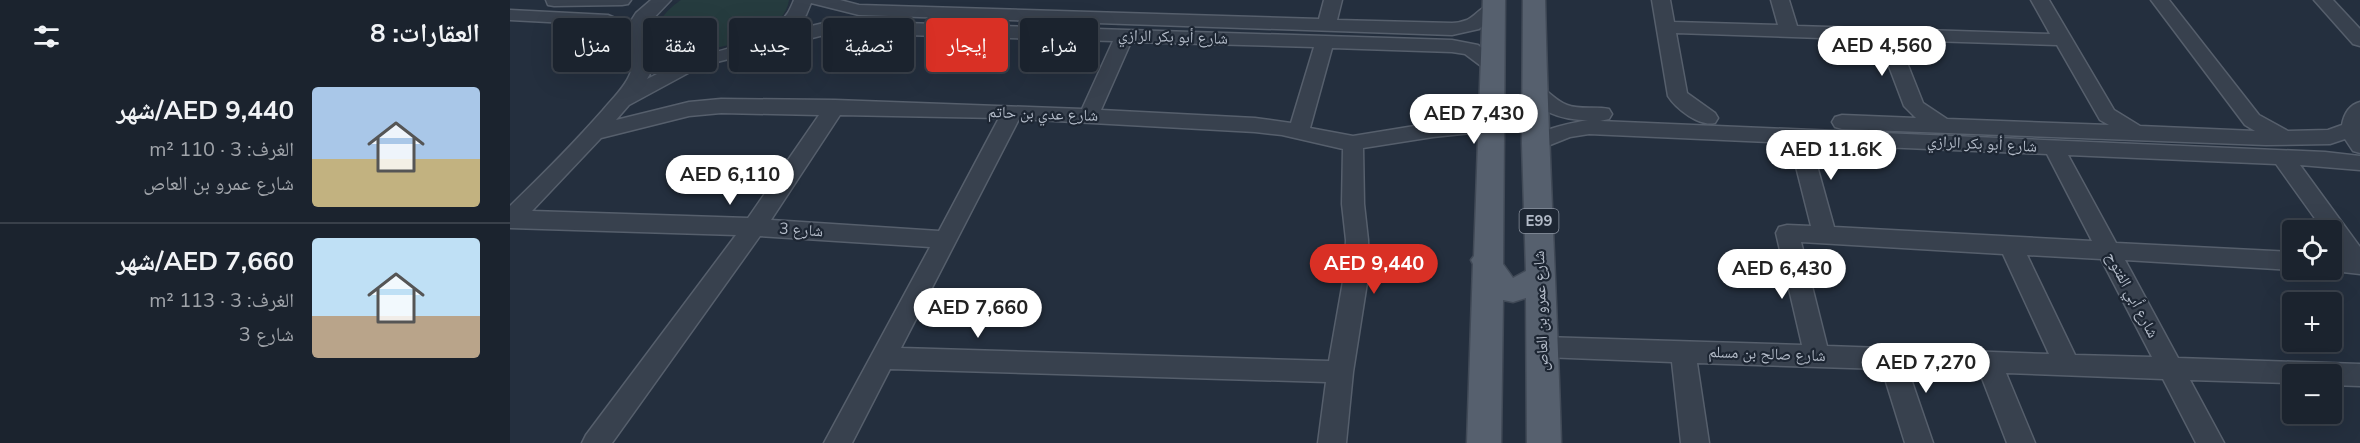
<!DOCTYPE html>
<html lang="ar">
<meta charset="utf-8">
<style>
:root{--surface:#1b232e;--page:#242b36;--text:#f1f3f6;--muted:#a0a4aa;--line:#39404a;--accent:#d93025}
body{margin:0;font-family:"Nunito Sans","Noto Naskh Arabic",sans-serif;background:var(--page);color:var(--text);direction:rtl;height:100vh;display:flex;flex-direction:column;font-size:22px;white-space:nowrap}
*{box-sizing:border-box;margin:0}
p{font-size:20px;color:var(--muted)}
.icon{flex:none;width:33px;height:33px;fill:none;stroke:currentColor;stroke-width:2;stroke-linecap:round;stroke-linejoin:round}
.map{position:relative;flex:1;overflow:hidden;direction:ltr}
.sheet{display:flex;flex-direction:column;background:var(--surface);width:510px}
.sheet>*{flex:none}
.guide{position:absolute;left:18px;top:18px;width:570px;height:54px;direction:rtl;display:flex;gap:12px}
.fabs{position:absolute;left:1772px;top:220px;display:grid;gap:12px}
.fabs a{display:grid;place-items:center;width:60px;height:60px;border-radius:6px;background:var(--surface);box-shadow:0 6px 24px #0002,0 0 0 2px var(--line);font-size:30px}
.price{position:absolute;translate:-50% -51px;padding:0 14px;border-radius:21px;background:#fff;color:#222;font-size:20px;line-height:39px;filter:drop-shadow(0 2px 3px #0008)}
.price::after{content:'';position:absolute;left:50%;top:36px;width:18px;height:14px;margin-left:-9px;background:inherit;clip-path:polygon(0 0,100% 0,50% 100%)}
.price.active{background:var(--accent);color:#fff}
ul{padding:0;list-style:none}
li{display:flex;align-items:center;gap:18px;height:150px;padding:0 30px}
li+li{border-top:2px solid var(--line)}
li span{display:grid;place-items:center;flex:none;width:168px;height:120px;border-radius:6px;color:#555}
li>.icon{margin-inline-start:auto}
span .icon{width:72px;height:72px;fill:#fffc;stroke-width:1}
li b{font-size:26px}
h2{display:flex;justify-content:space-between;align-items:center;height:72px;padding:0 30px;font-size:26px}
.tag{padding:0 21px;border-radius:6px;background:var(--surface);box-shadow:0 6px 24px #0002,0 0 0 2px var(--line);font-size:21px;line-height:54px}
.tag.active{background:var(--accent);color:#fff}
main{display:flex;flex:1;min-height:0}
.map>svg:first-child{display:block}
.green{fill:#263c3f}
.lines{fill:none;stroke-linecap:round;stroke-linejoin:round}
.minor-casing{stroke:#565f6c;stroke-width:3}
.major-casing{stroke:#414a57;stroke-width:3}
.minor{fill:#38414e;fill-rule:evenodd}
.major{fill:#56606e;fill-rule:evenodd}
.labels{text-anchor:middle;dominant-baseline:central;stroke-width:4.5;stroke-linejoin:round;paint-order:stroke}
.shield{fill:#1d2633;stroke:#878f9c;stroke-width:1.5}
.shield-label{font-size:15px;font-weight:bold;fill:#b4bcc9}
.street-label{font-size:16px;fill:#b4bcc9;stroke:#1d2633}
</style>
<main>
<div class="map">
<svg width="1850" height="443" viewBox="0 0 1850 443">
<rect width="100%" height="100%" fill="#242f3e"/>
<path class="green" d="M 171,0 L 279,0 C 274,38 199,55 167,48 C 131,40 151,13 171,0 Z"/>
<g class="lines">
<defs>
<g id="minor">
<path d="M 36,0 L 121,0 L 118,4 L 112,5 L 44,6 L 38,5 Z"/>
<path d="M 141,0 L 161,0 L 136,26 L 135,43 C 158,74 246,45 269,23 C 277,16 280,10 284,0 L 330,0 L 349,5 L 809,19 L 814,0 L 832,0 L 827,20 L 942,23 C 946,23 952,22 957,20 C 969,14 975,0 990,4 L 993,8 L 969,29 L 942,35 L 349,15 L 301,3 L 296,15 L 284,30 L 314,23 L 395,23 L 942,40 L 968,45 L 992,65 L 989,69 L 975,69 L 955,54 L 942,52 L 822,48 L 800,128 L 843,136 L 923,123 L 981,117 L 988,119 L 991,124 L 988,129 L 981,131 L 923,137 L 853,148 L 854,204 L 858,240 L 859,270 L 843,372 L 836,443 L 808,443 L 816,382 L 380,369 L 342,443 L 314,443 L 420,247 L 250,236 L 102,443 L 72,443 L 76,435 L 226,235 L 0,228 L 0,206 C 32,175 63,144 93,110 C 102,99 115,87 120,74 C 127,57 110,32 95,25 L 0,20 L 0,10 L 98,15 L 119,24 L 126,13 ZM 314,35 L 395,35 L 603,41 L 572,109 L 325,100 L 211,99 L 179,102 L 106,120 L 119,105 L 191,66 ZM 621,42 L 804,47 L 781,123 L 745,118 L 591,110 ZM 140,63 L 161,67 L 137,79 L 141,72 ZM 211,113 L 309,115 L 238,218 L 22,211 L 91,138 L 179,116 ZM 330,115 L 489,118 L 429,231 L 261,220 ZM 509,119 L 745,132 L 772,135 L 833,149 L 832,204 L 836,240 L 835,270 L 819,361 L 391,348 Z"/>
<path d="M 1142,0 L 1160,0 L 1164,22 L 1268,25 L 1261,0 L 1279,0 L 1287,26 L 1540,34 L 1521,0 L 1539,0 L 1604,110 L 1630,126 L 1745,131 L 1735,125 L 1641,0 L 1659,0 L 1749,115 L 1778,131 L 1818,130 L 1832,125 C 1834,114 1839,105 1850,102 L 1850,153 L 1843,151 L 1835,139 L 1820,144 L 1756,145 L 1332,129 L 1325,127 L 1322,122 L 1325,117 L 1332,115 L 1406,118 L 1394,106 L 1369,40 L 1166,33 L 1177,93 L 1205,113 L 1208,118 L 1205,123 C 1190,127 1166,109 1158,96 ZM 1388,40 L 1547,45 L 1590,120 L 1599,125 L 1437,119 L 1413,103 Z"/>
<path d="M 1804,0 L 1823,0 L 1850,29 L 1850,46 L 1843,44 Z"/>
<path d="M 1025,85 C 1037,88 1044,100 1057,105 C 1070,110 1085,106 1099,109 L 1102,114 L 1099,119 L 1090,121 L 1815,152 L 1850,156 L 1850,170 L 1790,165 L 1850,247 L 1850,274 L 1815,270 L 1821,270 L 1821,254 L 1831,255 L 1821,241 L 1821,231 L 1814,231 L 1766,164 L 1558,155 L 1606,243 L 1782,252 L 1782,270 L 1615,260 L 1668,358 L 1850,364 L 1850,386 L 1821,385 L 1821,375 L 1782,375 L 1782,383 L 1680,380 L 1714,443 L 1686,443 L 1653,379 L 1496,373 L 1525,443 L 1497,443 L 1470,373 L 1398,370 L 1423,443 L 1395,443 L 1372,369 L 1187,363 L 1199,443 L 1171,443 L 1162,362 L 1033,357 L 1024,354 L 1020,347 L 1024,340 L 1033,337 L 1292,345 L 1266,233 L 1269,227 L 1277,225 L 1301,226 L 1280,143 L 1079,134 L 1060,137 L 1025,151 L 1018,149 L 1015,144 C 1023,130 1062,123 1078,120 C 1053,120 1029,113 1015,91 L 1018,87 ZM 1301,144 L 1537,154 L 1582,241 L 1324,227 ZM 1291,242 L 1493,254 L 1539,354 L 1317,346 ZM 1517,255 L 1591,259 L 1642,357 L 1565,355 Z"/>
</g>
<path id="major" d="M 973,0 L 995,0 L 993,264 L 1003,278 L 1016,271 L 1012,144 L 1013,0 L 1035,0 C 1038,148 1047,295 1051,443 L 1017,443 L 1016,298 L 1003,302 L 993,300 L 991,443 L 957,443 L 963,264 L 961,260 L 964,256 Z"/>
</defs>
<use href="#minor" class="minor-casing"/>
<use href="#major" class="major-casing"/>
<use href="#minor" class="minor"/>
<use href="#major" class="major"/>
</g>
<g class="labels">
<rect class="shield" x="1009.5" y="209" width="39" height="24" rx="4.5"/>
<g class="shield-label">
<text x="1029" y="221">E99</text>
</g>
<g class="street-label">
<text transform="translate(663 37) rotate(2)">شارع أبو بكر الرازي</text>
<text transform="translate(533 114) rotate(2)">شارع عدي بن حاتم</text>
<text transform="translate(1472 144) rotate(3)">شارع أبو بكر الرازي</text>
<text transform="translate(291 230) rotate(4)">شارع 3</text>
<text transform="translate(1622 295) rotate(62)">شارع أبي الفتوح</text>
<text transform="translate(1031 311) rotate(-92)">شارع عمرو بن العاص</text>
<text transform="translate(1257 354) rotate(2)">شارع صالح بن مسلم</text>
</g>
</g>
</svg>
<div class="fabs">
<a><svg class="icon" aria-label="locate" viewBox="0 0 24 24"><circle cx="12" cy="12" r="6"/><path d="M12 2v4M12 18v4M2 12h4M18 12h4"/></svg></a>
<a>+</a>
<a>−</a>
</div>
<b class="price" style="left:1372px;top:77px">AED 4,560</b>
<b class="price" style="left:964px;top:145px">AED 7,430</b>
<b class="price" style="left:1321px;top:181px">AED 11.6K</b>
<b class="price" style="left:220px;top:206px">AED 6,110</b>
<b class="price active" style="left:864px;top:295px">AED 9,440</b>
<b class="price" style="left:1272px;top:300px">AED 6,430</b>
<b class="price" style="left:468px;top:339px">AED 7,660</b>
<b class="price" style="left:1416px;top:394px">AED 7,270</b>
<div class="guide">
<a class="tag">شراء</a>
<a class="tag active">إيجار</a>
<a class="tag">تصفية</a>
<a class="tag">جديد</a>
<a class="tag">شقة</a>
<a class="tag">منزل</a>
</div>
</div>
<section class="sheet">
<h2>العقارات: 8<svg class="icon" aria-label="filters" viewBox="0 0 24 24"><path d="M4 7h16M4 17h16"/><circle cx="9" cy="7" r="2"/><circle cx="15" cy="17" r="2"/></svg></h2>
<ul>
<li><span style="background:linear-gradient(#a9c7e8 60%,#c2b280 0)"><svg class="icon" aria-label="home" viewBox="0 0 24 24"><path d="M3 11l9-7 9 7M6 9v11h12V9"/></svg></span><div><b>AED 9,440/شهر</b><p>الغرف: 3 · 110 m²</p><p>شارع عمرو بن العاص</p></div></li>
<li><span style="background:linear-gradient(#bfe0f5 65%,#b9a48a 0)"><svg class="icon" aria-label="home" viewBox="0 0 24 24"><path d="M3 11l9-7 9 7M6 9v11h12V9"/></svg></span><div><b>AED 7,660/شهر</b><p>الغرف: 3 · 113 m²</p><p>شارع 3</p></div></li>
</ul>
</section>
</main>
